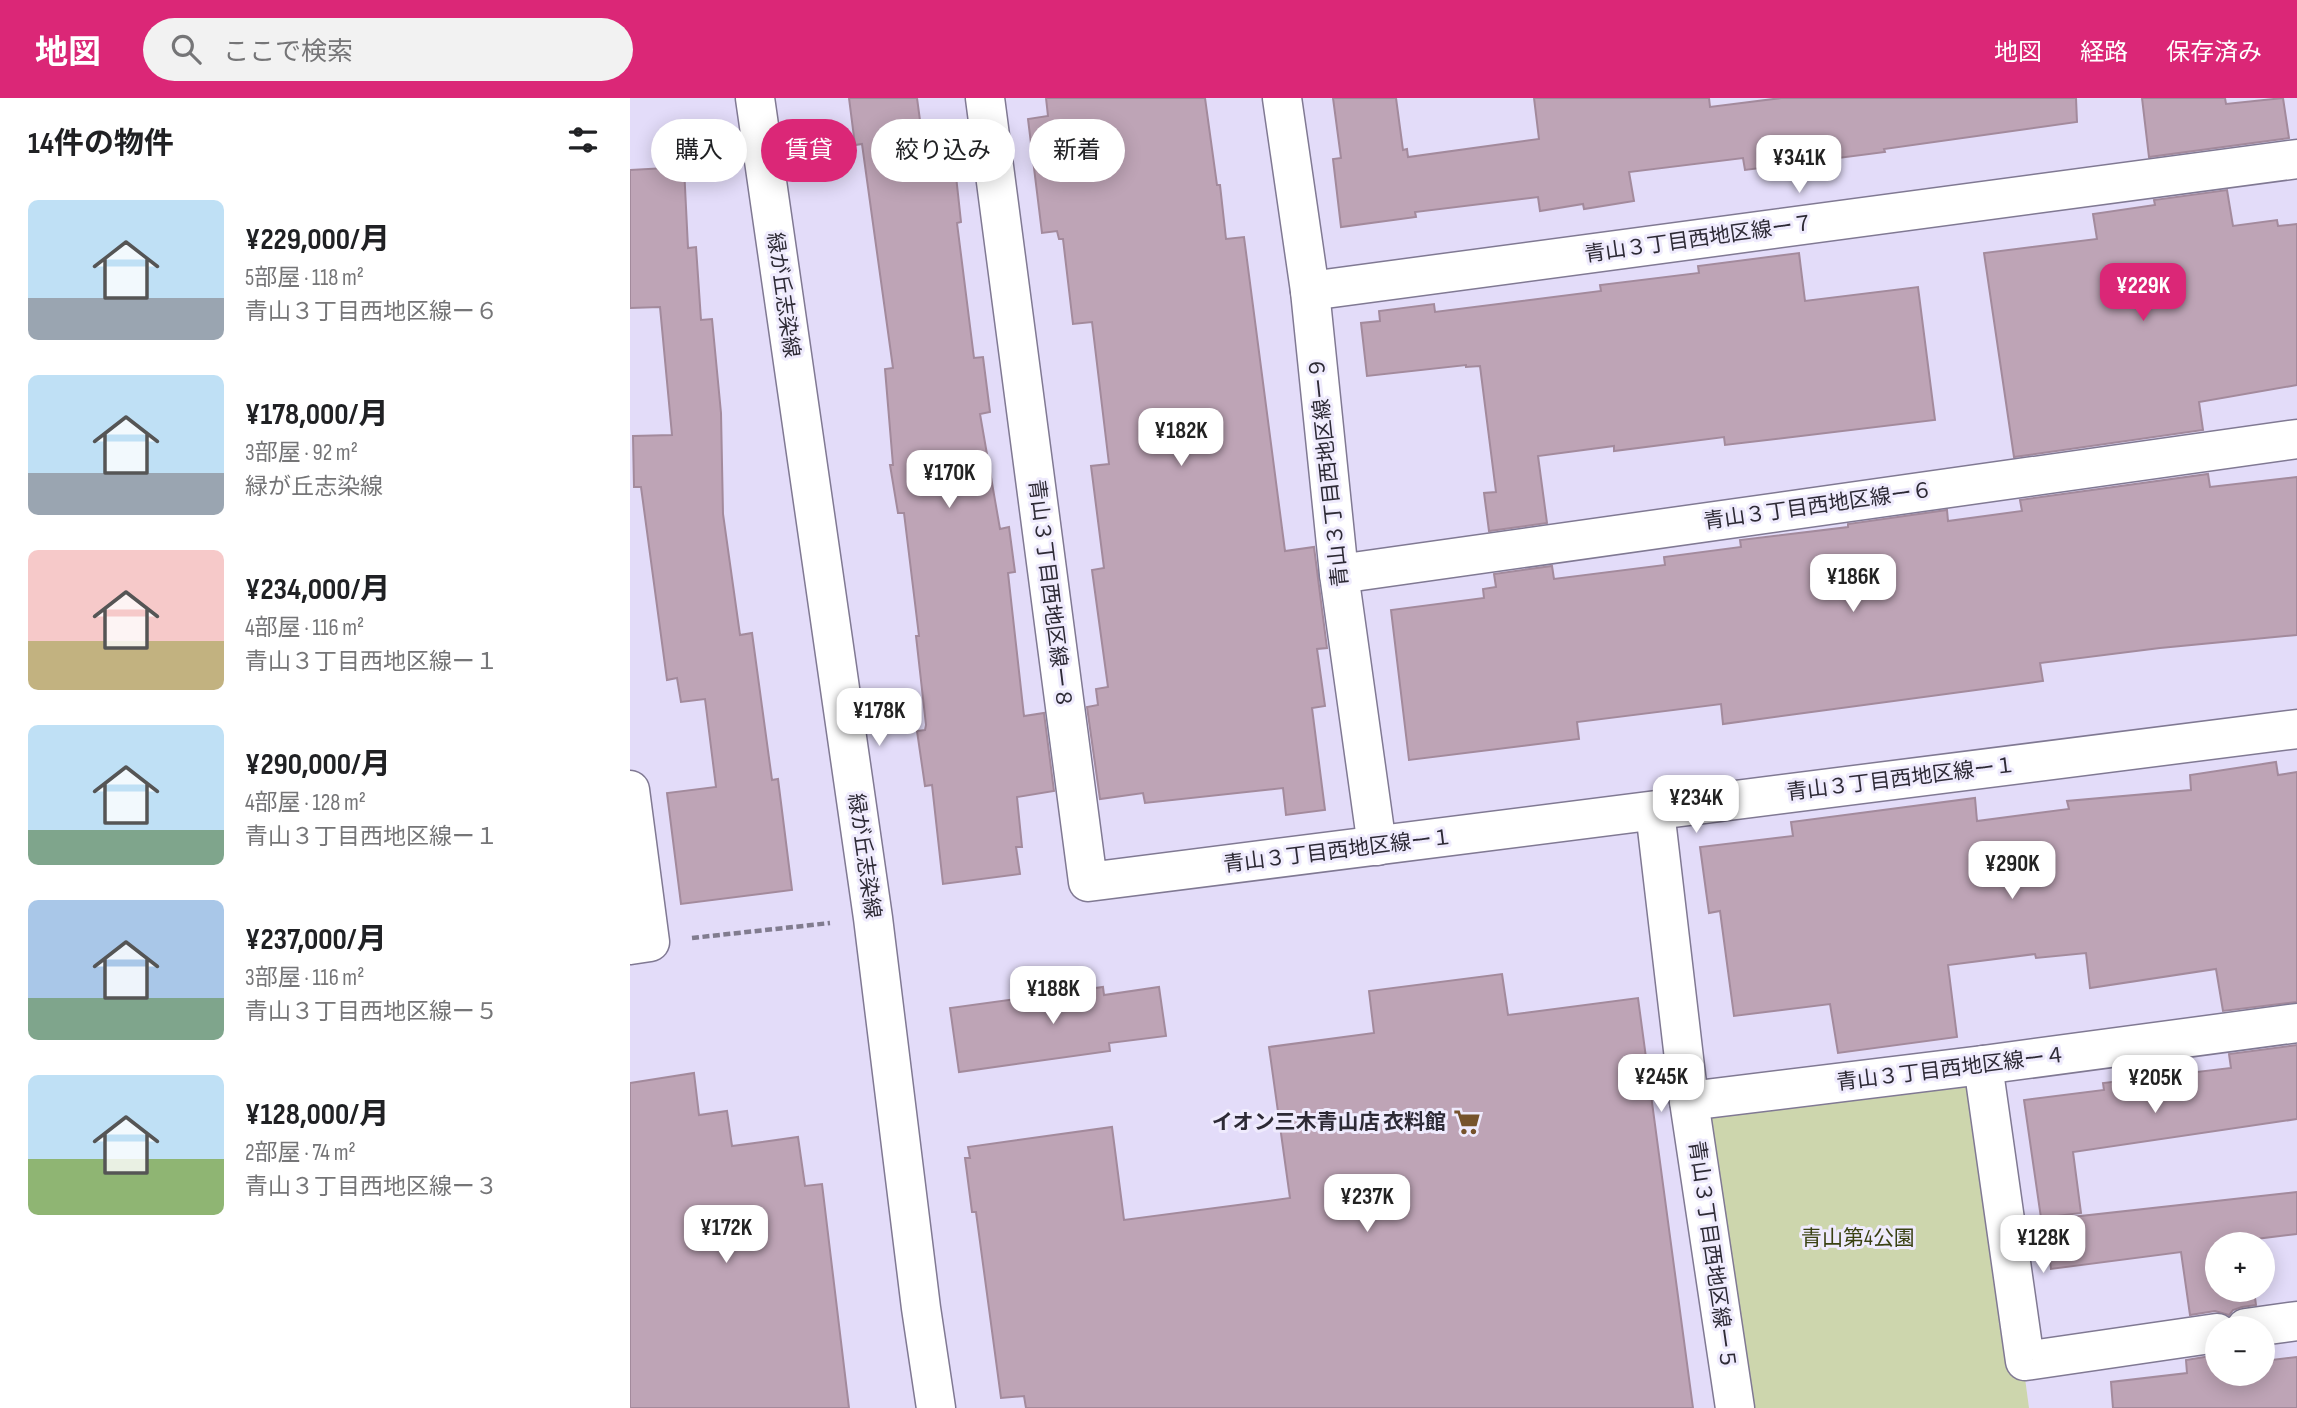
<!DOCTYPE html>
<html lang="ja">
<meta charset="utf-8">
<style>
:root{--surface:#fff;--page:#f2f2f2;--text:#202124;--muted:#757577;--accent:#db2777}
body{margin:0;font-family:"Sofia Sans Condensed","Noto Sans JP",sans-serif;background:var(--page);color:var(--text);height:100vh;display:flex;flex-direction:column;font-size:26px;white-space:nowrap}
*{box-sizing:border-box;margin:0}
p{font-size:23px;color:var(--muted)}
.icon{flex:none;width:38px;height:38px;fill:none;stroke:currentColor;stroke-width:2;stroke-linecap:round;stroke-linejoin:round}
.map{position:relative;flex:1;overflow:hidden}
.details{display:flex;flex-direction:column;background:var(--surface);width:630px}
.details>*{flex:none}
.guide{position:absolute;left:21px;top:21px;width:665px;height:63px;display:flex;gap:14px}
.buttons{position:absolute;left:1575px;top:1134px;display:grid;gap:14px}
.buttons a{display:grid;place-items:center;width:70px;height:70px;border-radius:50%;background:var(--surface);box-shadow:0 4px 18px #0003;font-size:35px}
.price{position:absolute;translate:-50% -60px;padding:0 16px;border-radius:14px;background:#fff;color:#222;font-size:23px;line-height:46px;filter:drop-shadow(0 2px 4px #0008)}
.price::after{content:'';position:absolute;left:50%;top:42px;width:21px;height:16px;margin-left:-10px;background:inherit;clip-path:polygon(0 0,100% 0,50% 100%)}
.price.selected{background:var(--accent);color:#fff}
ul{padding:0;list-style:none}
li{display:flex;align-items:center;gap:21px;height:175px;padding:0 28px}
li span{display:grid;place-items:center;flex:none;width:196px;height:140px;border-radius:10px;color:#555}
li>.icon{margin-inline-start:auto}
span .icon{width:84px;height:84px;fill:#fffc;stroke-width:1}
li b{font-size:30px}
h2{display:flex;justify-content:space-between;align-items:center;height:84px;padding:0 28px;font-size:30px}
.tag{padding:0 24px;border-radius:32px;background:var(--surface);box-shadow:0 4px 18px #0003;font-size:24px;line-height:63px}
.tag.selected{background:var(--accent);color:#fff}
header{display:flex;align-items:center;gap:42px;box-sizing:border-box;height:98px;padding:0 35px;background:var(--accent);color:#fff}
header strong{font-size:33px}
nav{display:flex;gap:38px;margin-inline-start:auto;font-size:24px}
.search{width:490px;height:63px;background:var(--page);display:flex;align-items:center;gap:18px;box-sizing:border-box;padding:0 24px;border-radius:38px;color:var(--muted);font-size:26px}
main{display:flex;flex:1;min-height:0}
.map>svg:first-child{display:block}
.green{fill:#cdd6ad}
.building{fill:#bea4b6;stroke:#a38a9c;stroke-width:2}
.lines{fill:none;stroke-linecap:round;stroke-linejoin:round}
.minor-casing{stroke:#807993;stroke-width:41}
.tertiary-casing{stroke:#807993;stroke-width:41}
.path{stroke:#817c8f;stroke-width:4.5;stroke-dasharray:7 3.5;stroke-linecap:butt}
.minor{stroke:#fff;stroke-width:38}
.tertiary{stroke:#fff;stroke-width:38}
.labels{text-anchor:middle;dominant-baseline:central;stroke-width:6;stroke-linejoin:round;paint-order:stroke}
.street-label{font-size:21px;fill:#2d2a35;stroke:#efebfd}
.poi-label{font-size:21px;font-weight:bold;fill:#2d2a35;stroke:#efebfd;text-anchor:end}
.park-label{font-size:21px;fill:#3a4112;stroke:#efebfd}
</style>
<header>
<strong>地図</strong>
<div class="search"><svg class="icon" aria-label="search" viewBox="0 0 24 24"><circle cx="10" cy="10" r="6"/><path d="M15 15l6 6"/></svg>ここで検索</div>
<nav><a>地図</a><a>経路</a><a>保存済み</a></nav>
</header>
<main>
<section class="details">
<h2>14件の物件<svg class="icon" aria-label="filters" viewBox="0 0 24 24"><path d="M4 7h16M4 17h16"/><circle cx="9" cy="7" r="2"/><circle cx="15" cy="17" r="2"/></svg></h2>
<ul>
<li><span style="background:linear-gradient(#bfe0f5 70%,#9aa5b1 0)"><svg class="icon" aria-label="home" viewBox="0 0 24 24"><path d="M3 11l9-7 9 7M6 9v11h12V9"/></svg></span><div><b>¥229,000/月</b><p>5部屋 · 118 m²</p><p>青山３丁目西地区線ー６</p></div></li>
<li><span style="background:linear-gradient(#bfe0f5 70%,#9aa5b1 0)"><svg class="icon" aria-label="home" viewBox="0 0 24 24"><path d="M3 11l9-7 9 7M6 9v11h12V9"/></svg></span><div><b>¥178,000/月</b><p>3部屋 · 92 m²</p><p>緑が丘志染線</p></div></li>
<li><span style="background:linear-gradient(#f6c9c9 65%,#c2b280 0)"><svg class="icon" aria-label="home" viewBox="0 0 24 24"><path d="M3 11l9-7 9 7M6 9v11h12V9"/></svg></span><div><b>¥234,000/月</b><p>4部屋 · 116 m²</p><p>青山３丁目西地区線ー１</p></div></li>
<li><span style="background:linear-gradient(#bfe0f5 75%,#7fa58c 0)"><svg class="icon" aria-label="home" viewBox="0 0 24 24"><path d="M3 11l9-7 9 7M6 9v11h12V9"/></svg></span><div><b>¥290,000/月</b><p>4部屋 · 128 m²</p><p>青山３丁目西地区線ー１</p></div></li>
<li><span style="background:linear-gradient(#a9c7e8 70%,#7fa58c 0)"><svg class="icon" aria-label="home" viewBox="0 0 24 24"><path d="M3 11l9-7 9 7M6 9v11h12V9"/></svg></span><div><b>¥237,000/月</b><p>3部屋 · 116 m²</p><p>青山３丁目西地区線ー５</p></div></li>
<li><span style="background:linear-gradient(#bfe0f5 60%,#8fb573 0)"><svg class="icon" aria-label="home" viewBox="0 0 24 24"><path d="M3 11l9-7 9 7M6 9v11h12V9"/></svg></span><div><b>¥128,000/月</b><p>2部屋 · 74 m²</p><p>青山３丁目西地区線ー３</p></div></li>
</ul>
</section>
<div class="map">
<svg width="1667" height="1310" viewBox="0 0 1667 1310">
<rect width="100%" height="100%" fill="#e3dcf9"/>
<path class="green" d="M 1353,967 L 1399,1310 L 1105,1310 L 1059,1003 Z"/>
<g class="building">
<path d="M 219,0 L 287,0 L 298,82 L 326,78 L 331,124 L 327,125 L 344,260 L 353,259 L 360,314 L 350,316 L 370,431 L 379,429 L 385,474 L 378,475 L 394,618 L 414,615 L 424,693 L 387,699 L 392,749 L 386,749 L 390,776 L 313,786 L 302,687 L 295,688 L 287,633 L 295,632 L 296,627 L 286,538 L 289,538 L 274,415 L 268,415 L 260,367 L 263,367 L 255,271 L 263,270 L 232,46 L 225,47 Z"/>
<path d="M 416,0 L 575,0 L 587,87 L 590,87 L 596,141 L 614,139 L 655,453 L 684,449 L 697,550 L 687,551 L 695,608 L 682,610 L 695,712 L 656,717 L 653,690 L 515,705 L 513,695 L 470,701 L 457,609 L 468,607 L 466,591 L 478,589 L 462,472 L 474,470 L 461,368 L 479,366 L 462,224 L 443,226 L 433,141 L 429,141 L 427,133 L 412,135 L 398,21 L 418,18 Z"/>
<path d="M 703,0 L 766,0 L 773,52 L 777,51 L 778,59 L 909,41 L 904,0 L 1079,0 L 1080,9 L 1151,0 L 1446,0 L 1447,24 L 1254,51 L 1255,54 L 1115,72 L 1113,60 L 999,74 L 1004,103 L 954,111 L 953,106 L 910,113 L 908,99 L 785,114 L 786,119 L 711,129 L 703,61 L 711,60 Z"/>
<path d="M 1512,0 L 1595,0 L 1596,6 L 1653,0 L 1659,40 L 1519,59 Z"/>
<path d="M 54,69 L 58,150 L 66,149 L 71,222 L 82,221 L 91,315 L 93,416 L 110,537 L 122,535 L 142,682 L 148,681 L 162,792 L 51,806 L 37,695 L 86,689 L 75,601 L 51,604 L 47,580 L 37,582 L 11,389 L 4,389 L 3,338 L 42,337 L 30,209 L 0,210 L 0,72 Z"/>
<path d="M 1597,92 L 1603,128 L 1647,122 L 1648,128 L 1667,126 L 1667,287 L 1569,304 L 1573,332 L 1384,359 L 1354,155 L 1467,141 L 1463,116 L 1525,107 L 1524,102 Z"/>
<path d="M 1169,155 L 1175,203 L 1288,189 L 1305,322 L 1095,347 L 1094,339 L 984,353 L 984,348 L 908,358 L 917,425 L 859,433 L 854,395 L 866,394 L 850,268 L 836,269 L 836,267 L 737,278 L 731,225 L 750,223 L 749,213 L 804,206 L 805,214 L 971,193 L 970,187 L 1069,175 L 1068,168 Z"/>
<path d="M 1578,376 L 1580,389 L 1667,379 L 1667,537 L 1530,550 L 1410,565 L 1413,583 L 1093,626 L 1091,606 L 947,624 L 949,641 L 779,662 L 761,512 L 854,500 L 853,491 L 866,489 L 864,476 L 922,468 L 924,481 L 1035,467 L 1034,459 L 1111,449 L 1110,442 L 1218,429 L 1218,426 L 1317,412 L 1318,423 L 1392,413 L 1390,402 Z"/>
<path d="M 1646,664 L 1648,677 L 1667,674 L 1667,904 L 1593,913 L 1586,871 L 1460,890 L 1456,855 L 1406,860 L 1405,856 L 1318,867 L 1327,939 L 1208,955 L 1200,906 L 1104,918 L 1090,813 L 1079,815 L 1070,749 L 1163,738 L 1161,724 L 1345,700 L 1347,723 L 1439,711 L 1437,703 L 1561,692 L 1560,677 Z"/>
<path d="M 872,876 L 878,917 L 1008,900 L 1063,1310 L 396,1310 L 394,1298 L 371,1300 L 346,1114 L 342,1114 L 335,1060 L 340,1060 L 338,1049 L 482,1029 L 494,1122 L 660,1100 L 639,949 L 744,935 L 739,893 Z"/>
<path d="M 473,889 L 474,897 L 529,889 L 536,938 L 479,945 L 480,953 L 329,974 L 320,910 Z"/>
<path d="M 1667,947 L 1667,1021 L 1443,1054 L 1451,1115 L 1411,1120 L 1394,1002 L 1474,992 L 1473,985 L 1601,970 L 1599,956 Z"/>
<path d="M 64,975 L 69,1017 L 97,1013 L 102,1048 L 168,1039 L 175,1088 L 192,1086 L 219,1310 L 0,1310 L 0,985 Z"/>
<path d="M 1667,1094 L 1667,1136 L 1618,1142 L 1618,1146 L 1587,1146 L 1587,1192 L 1624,1192 L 1626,1207 L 1612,1209 L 1603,1212 L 1599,1217 L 1585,1213 L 1560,1217 L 1551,1154 L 1421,1171 L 1415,1122 Z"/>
<path d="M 1633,1256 L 1634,1263 L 1667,1259 L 1667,1310 L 1483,1310 L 1481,1284 L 1557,1275 L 1556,1262 L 1587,1257 L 1587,1276 L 1633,1276 Z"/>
</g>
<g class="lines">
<defs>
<g id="minor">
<path d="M 355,0 L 458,784 L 1667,631"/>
<path d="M 652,0 L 680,193 L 709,476 L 747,748"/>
<path d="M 680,193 L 1667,61"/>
<path d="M 709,476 L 1667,341"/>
<path d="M 0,692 L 20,844 L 0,847"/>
<path d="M 1025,713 L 1059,1003 L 1105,1310"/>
<path d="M 1353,967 L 1395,1263 L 1587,1235"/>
<path d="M 1059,1003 L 1353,967 L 1667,925"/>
<path d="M 1616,1230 L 1667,1223"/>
</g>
<path id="tertiary" d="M 125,0 L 243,820 L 291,1210 L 306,1310"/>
</defs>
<use href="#minor" class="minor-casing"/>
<use href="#tertiary" class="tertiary-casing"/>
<path class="path" d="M 62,840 L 200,825"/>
<use href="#minor" class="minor"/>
<use href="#tertiary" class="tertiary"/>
</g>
<defs>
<symbol id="supermarket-bare" viewBox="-9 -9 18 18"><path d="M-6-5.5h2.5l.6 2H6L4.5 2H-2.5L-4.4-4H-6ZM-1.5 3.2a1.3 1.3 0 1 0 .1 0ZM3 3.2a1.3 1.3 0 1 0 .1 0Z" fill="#76532c" stroke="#efebfd" stroke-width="2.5" paint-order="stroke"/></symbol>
</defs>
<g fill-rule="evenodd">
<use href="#supermarket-bare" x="818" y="1005" width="38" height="38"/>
</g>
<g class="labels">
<g class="street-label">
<text transform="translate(1069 141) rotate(-8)">青山３丁目西地区線ー７</text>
<text transform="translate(153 197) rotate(82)">緑が丘志染線</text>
<text transform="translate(699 374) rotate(-96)">青山３丁目西地区線ー９</text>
<text transform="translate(1188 408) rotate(-8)">青山３丁目西地区線ー６</text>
<text transform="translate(420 496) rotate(83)">青山３丁目西地区線ー８</text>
<text transform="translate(1271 681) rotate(-7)">青山３丁目西地区線ー１</text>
<text transform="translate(708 753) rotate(-7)">青山３丁目西地区線ー１</text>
<text transform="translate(234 758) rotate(82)">緑が丘志染線</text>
<text transform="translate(1321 971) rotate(-7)">青山３丁目西地区線ー４</text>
<text transform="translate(1082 1157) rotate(82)">青山３丁目西地区線ー５</text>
</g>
<g class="poi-label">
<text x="816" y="1024">イオン三木青山店 衣料館</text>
</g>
<g class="park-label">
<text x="1228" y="1140">青山第4公園</text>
</g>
</g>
</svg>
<div class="buttons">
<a>+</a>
<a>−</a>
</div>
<b class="price" style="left:1169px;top:97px">¥341K</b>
<b class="price selected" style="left:1513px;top:225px">¥229K</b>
<b class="price" style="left:551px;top:370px">¥182K</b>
<b class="price" style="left:319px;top:412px">¥170K</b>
<b class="price" style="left:1223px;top:516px">¥186K</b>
<b class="price" style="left:249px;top:650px">¥178K</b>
<b class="price" style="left:1066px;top:737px">¥234K</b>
<b class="price" style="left:1382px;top:803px">¥290K</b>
<b class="price" style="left:423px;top:928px">¥188K</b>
<b class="price" style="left:1031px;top:1016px">¥245K</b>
<b class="price" style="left:1525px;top:1017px">¥205K</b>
<b class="price" style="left:737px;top:1136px">¥237K</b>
<b class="price" style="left:96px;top:1167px">¥172K</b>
<b class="price" style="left:1413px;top:1177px">¥128K</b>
<div class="guide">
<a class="tag">購入</a>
<a class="tag selected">賃貸</a>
<a class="tag">絞り込み</a>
<a class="tag">新着</a>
</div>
</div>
</main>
